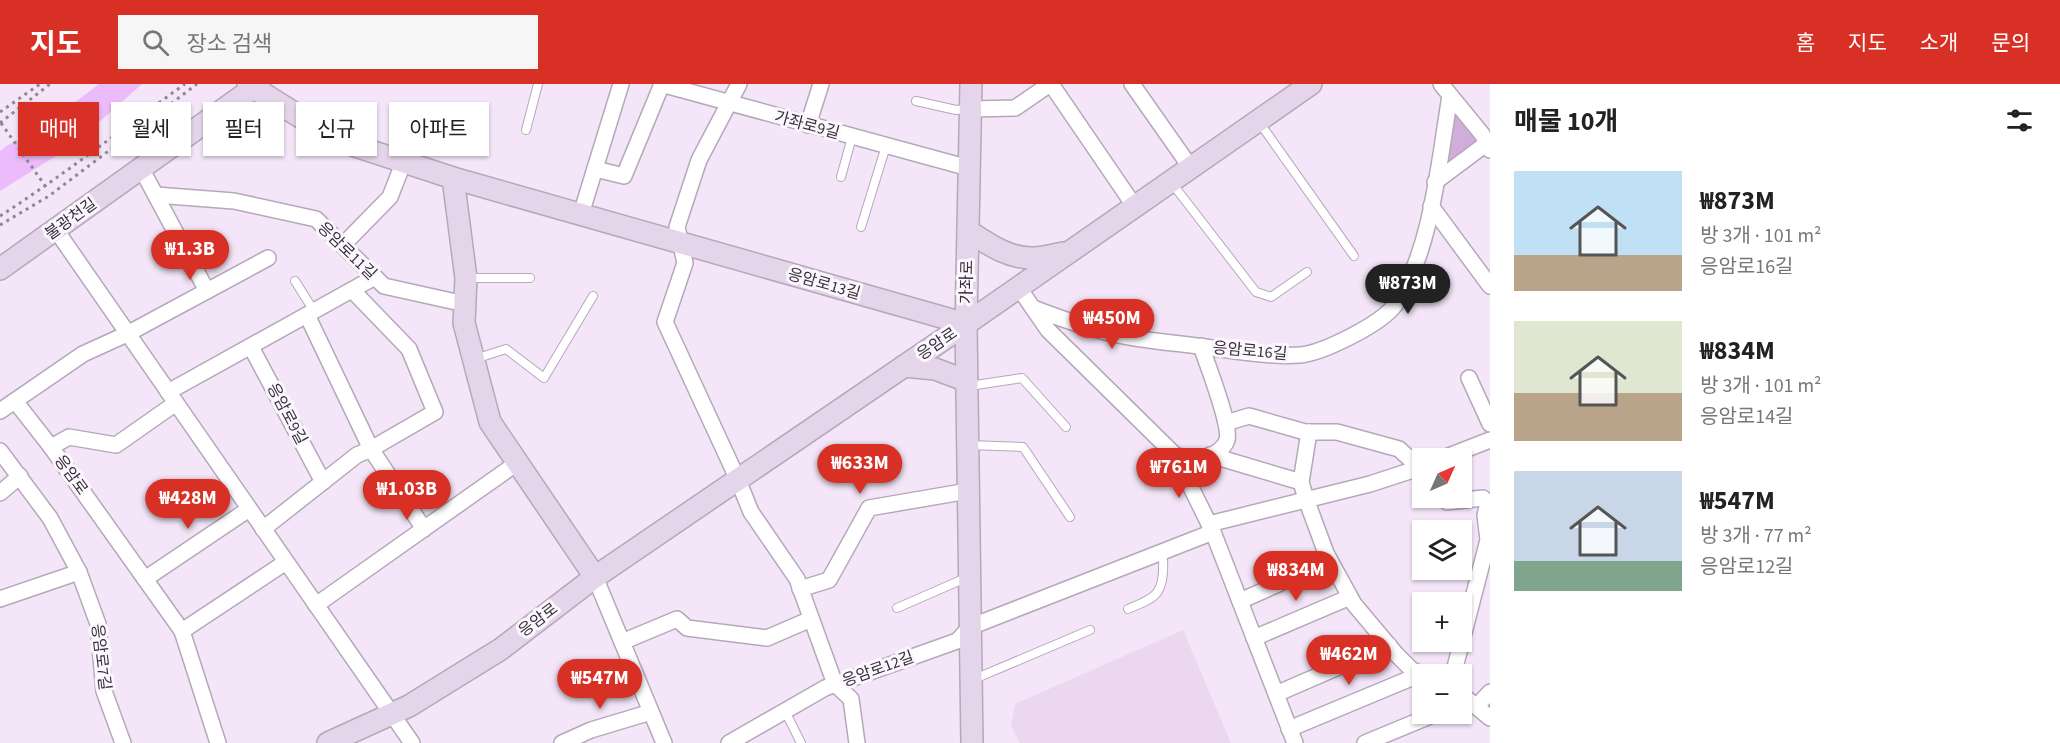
<!DOCTYPE html>
<html lang="ko">
<meta charset="utf-8">
<style>
:root{--surface:#fff;--page:#f6f6f6;--text:#222;--muted:#767676;--accent:#d93025}
body{margin:0;font-family:"Source Sans 3","Noto Sans KR",sans-serif;background:var(--page);color:var(--text);height:100vh;display:flex;flex-direction:column;font-size:22px;white-space:nowrap}
*{box-sizing:border-box;margin:0}
p{font-size:20px;color:var(--muted)}
.icon{flex:none;width:33px;height:33px;fill:none;stroke:currentColor;stroke-width:2;stroke-linecap:round;stroke-linejoin:round}
.map{position:relative;flex:1;overflow:hidden}
.drawer{display:flex;flex-direction:column;background:var(--surface);width:570px}
.drawer>*{flex:none}
.top-card{position:absolute;left:18px;top:18px;width:570px;height:54px;display:flex;gap:12px}
.needle{width:39px;rotate:45deg}
.controls{position:absolute;left:1412px;top:364px;display:grid;gap:12px}
.controls a{display:grid;place-items:center;width:60px;height:60px;border-radius:0px;background:var(--surface);box-shadow:0 2px 4px #0004;font-size:30px}
.price{position:absolute;translate:-50% -51px;padding:0 14px;border-radius:21px;background:var(--accent);color:#fff;font-size:20px;line-height:39px;filter:drop-shadow(0 2px 3px #0008)}
.price::after{content:'';position:absolute;left:50%;top:36px;width:18px;height:14px;margin-left:-9px;background:inherit;clip-path:polygon(0 0,100% 0,50% 100%)}
.price.on{background:#222;color:#fff}
ul{padding:0;list-style:none}
li{display:flex;align-items:center;gap:18px;height:150px;padding:0 24px}
li span{display:grid;place-items:center;flex:none;width:168px;height:120px;border-radius:0px;color:#555}
li>.icon{margin-inline-start:auto}
span .icon{width:72px;height:72px;fill:#fffc;stroke-width:1}
li b{font-size:26px}
h2{display:flex;justify-content:space-between;align-items:center;height:72px;padding:0 24px;font-size:26px}
.tag{padding:0 21px;border-radius:0px;background:var(--surface);box-shadow:0 2px 4px #0004;font-size:21px;line-height:54px}
.tag.on{background:var(--accent);color:#fff}
header{display:flex;align-items:center;gap:36px;box-sizing:border-box;height:84px;padding:0 30px;background:var(--accent);color:#fff}
header strong{font-size:28px}
nav{display:flex;gap:33px;margin-inline-start:auto;font-size:21px}
.search{width:420px;height:54px;background:var(--page);display:flex;align-items:center;gap:15px;box-sizing:border-box;padding:0 21px;border-radius:0px;color:var(--muted);font-size:22px}
main{display:flex;flex:1;min-height:0}
.map>svg:first-child{display:block}
.built{fill:#ebd8f0}
.green{fill:#d0addb}
.water{fill:#ecbbfb}
.lines{fill:none;stroke-linecap:round;stroke-linejoin:round}
.lane-casing{stroke:#b5a8b9;stroke-width:10}
.street-casing{stroke:#b5a8b9;stroke-width:18}
.secondary-casing{stroke:#b5a8b9;stroke-width:24}
.path{stroke:#918793;stroke-width:3;stroke-dasharray:3 4.5;stroke-linecap:butt}
.lane{stroke:#fff;stroke-width:8}
.street{stroke:#fff;stroke-width:15}
.secondary{stroke:#e5d5ea;stroke-width:21}
.labels{text-anchor:middle;dominant-baseline:central;stroke-width:6;stroke-linejoin:round;paint-order:stroke}
.street-label{font-size:16px;fill:#363037;stroke:#fcf7fe}
</style>
<header>
<strong>지도</strong>
<div class="search"><svg class="icon" aria-label="search" viewBox="0 0 24 24"><circle cx="10" cy="10" r="6"/><path d="M15 15l6 6"/></svg>장소 검색</div>
<nav><a>홈</a><a>지도</a><a>소개</a><a>문의</a></nav>
</header>
<main>
<div class="map">
<svg width="1490" height="659" viewBox="0 0 1490 659">
<rect width="100%" height="100%" fill="#f4e6f8"/>
<path class="built" d="M 1183,546 L 1231,659 L 1020,659 L 1011,642 L 1015,620 Z"/>
<path class="green" d="M 1452,23 L 1481,58 L 1442,88 Z"/>
<path class="water" d="M 99,0 L 142,0 L 72,62 L 0,107 L 0,67 L 6,62 L 34,47 L 58,27 L 74,19 Z"/>
<g class="lines">
<defs>
<g id="lane">
<path d="M 916,17 L 956,26 L 968,25"/>
<path d="M 1259,38 L 1354,172"/>
<path d="M 526,46 L 538,0"/>
<path d="M 841,93 L 852,53"/>
<path d="M 1171,98 L 1256,208 L 1271,213 L 1307,188"/>
<path d="M 861,143 L 886,62"/>
<path d="M 466,194 L 530,194"/>
<path d="M 295,197 L 314,227"/>
<path d="M 475,275 L 506,265 L 544,294 L 593,212"/>
<path d="M 969,302 L 1022,294 L 1066,343"/>
<path d="M 969,361 L 1023,363 L 1070,433"/>
<path d="M 897,524 L 968,493"/>
<path d="M 1128,525 C 1137,521 1153,516 1158,507 C 1164,498 1164,478 1162,468"/>
<path d="M 972,596 L 1090,546"/>
<path d="M 785,627 L 801,659"/>
</g>
<g id="street">
<path d="M 661,0 L 969,84"/>
<path d="M 739,0 L 699,76 L 677,143 L 685,179 L 665,238 L 738,396 L 751,428 L 797,495 L 835,600 L 851,615 L 857,659"/>
<path d="M 1051,0 L 1135,123"/>
<path d="M 1132,0 L 1191,84"/>
<path d="M 1441,0 L 1482,50 L 1490,66"/>
<path d="M 970,25 L 1015,24 L 1050,0"/>
<path d="M 808,41 L 821,0"/>
<path d="M 141,84 L 207,207"/>
<path d="M 595,85 L 624,92 L 662,0"/>
<path d="M 1435,98 L 1490,57"/>
<path d="M 156,111 L 234,117 L 316,135 L 384,202 L 465,220"/>
<path d="M 1431,122 L 1490,202"/>
<path d="M 581,130 L 621,0"/>
<path d="M 56,146 L 412,659"/>
<path d="M 343,161 L 390,113 L 404,77"/>
<path d="M 1019,204 L 1048,246 L 1175,371 L 1213,448 L 1295,659"/>
<path d="M 1033,224 C 1054,232 1076,240 1098,246 C 1133,256 1169,258 1205,263 C 1236,267 1268,273 1300,271 C 1323,269 1381,240 1395,221 C 1432,167 1439,76 1450,12"/>
<path d="M 307,231 L 371,365 L 424,445"/>
<path d="M 251,263 L 323,398"/>
<path d="M 1469,294 L 1490,340"/>
<path d="M 168,308 L 375,193"/>
<path d="M 15,317 L 51,363 L 182,547 L 218,659"/>
<path d="M 0,327 L 83,270 L 127,250 L 268,174"/>
<path d="M 1226,339 L 1249,332 L 1305,348 L 1337,348 L 1399,365 L 1422,386"/>
<path d="M 1309,348 L 1301,398 L 1306,415 L 1326,469 L 1354,520 L 1396,570 L 1412,586 L 1424,591"/>
<path d="M 51,363 L 69,353 L 116,361 L 176,319"/>
<path d="M 0,367 L 50,434 L 79,488 L 98,540 L 104,607 L 123,659"/>
<path d="M 1175,371 C 1182,373 1191,377 1198,376 C 1208,375 1224,366 1227,356 C 1231,340 1207,280 1201,262"/>
<path d="M 1210,371 L 1301,398"/>
<path d="M 1441,375 L 1490,356"/>
<path d="M 0,409 L 20,392"/>
<path d="M 1443,414 L 1447,418 L 1483,414 L 1488,419"/>
<path d="M 1209,440 L 1370,400 L 1422,383"/>
<path d="M 263,445 L 357,371 L 371,365 L 435,328 L 409,265 L 352,206"/>
<path d="M 595,493 L 664,659"/>
<path d="M 145,495 L 249,425"/>
<path d="M 800,505 L 829,496 L 869,424 L 968,407"/>
<path d="M 0,515 L 79,488"/>
<path d="M 1240,517 L 1330,477"/>
<path d="M 316,521 L 517,379"/>
<path d="M 182,547 L 286,478"/>
<path d="M 1254,554 L 1350,513"/>
<path d="M 622,558 L 677,535 L 687,544 L 767,554 L 811,535"/>
<path d="M 1453,591 L 1488,456 L 1485,431 L 1488,419"/>
<path d="M 1276,610 L 1389,561"/>
<path d="M 1461,610 L 1490,634"/>
<path d="M 1477,622 L 1490,608"/>
<path d="M 1289,645 L 1421,590"/>
<path d="M 562,659 L 591,646 L 651,628"/>
<path d="M 729,659 L 825,604 L 957,557 L 970,543 L 1213,448"/>
<path d="M 1365,659 L 1435,630"/>
</g>
<g id="secondary">
<path d="M 248,0 L 337,56 L 453,94 L 966,240"/>
<path d="M 971,0 L 966,240 L 972,659"/>
<path d="M 453,94 L 466,194 L 464,239 L 490,338 L 595,493"/>
<path d="M 968,147 C 988,160 1009,175 1034,174 C 1043,174 1053,171 1063,169"/>
<path d="M 0,185 L 259,0"/>
<path d="M 904,282 L 935,285 L 967,297"/>
<path d="M 328,659 L 409,622 L 501,565 L 595,493 L 966,240 L 1311,0"/>
</g>
</defs>
<use href="#lane" class="lane-casing"/>
<use href="#street" class="street-casing"/>
<use href="#secondary" class="secondary-casing"/>
<g class="path">
<path d="M 0,28 L 40,0"/>
<path d="M 0,39 L 50,0"/>
<path d="M 1,39 L 46,103"/>
<path d="M 0,132 C 64,91 123,44 185,0"/>
<path d="M 0,141 L 49,112 L 197,0"/>
</g>
<use href="#lane" class="lane"/>
<use href="#street" class="street"/>
<use href="#secondary" class="secondary"/>
</g>
<g class="labels">
<g class="street-label">
<text transform="translate(807 41) rotate(15)">가좌로9길</text>
<text transform="translate(71 135) rotate(-36)">불광천길</text>
<text transform="translate(347 167) rotate(44)">응암로11길</text>
<text transform="translate(967 198) rotate(-89)">가좌로</text>
<text transform="translate(824 200) rotate(16)">응암로13길</text>
<text transform="translate(937 260) rotate(-34)">응암로</text>
<text transform="translate(1250 267) rotate(5)">응암로16길</text>
<text transform="translate(287 330) rotate(62)">응암로9길</text>
<text transform="translate(71 391) rotate(54)">응암로</text>
<text transform="translate(538 536) rotate(-37)">응암로</text>
<text transform="translate(101 573) rotate(83)">응암로7길</text>
<text transform="translate(878 585) rotate(-20)">응암로12길</text>
</g>
</g>
</svg>
<div class="controls">
<a><svg class="needle" viewBox="-14 -14 28 28"><path d="M0-13l5 13h-10z" fill="#e53935"/><path d="M0 13l5-13h-10z" fill="#767676"/></svg></a>
<a><svg class="icon" aria-label="layers" viewBox="0 0 24 24"><path d="M12 4l9 5-9 5-9-5zM3 14l9 5 9-5"/></svg></a>
<a>+</a>
<a>−</a>
</div>
<b class="price" style="left:190px;top:197px">₩1.3B</b>
<b class="price on" style="left:1408px;top:231px">₩873M</b>
<b class="price" style="left:1112px;top:266px">₩450M</b>
<b class="price" style="left:860px;top:411px">₩633M</b>
<b class="price" style="left:1179px;top:415px">₩761M</b>
<b class="price" style="left:407px;top:437px">₩1.03B</b>
<b class="price" style="left:188px;top:446px">₩428M</b>
<b class="price" style="left:1296px;top:518px">₩834M</b>
<b class="price" style="left:1349px;top:602px">₩462M</b>
<b class="price" style="left:600px;top:626px">₩547M</b>
<div class="top-card">
<a class="tag on">매매</a>
<a class="tag">월세</a>
<a class="tag">필터</a>
<a class="tag">신규</a>
<a class="tag">아파트</a>
</div>
</div>
<section class="drawer">
<h2>매물 10개<svg class="icon" aria-label="filters" viewBox="0 0 24 24"><path d="M4 7h16M4 17h16"/><circle cx="9" cy="7" r="2"/><circle cx="15" cy="17" r="2"/></svg></h2>
<ul>
<li><span style="background:linear-gradient(#bfe0f5 70%,#b9a48a 0)"><svg class="icon" aria-label="home" viewBox="0 0 24 24"><path d="M3 11l9-7 9 7M6 9v11h12V9"/></svg></span><div><b>₩873M</b><p>방 3개 · 101 m²</p><p>응암로16길</p></div></li>
<li><span style="background:linear-gradient(#dfe7d0 60%,#b9a48a 0)"><svg class="icon" aria-label="home" viewBox="0 0 24 24"><path d="M3 11l9-7 9 7M6 9v11h12V9"/></svg></span><div><b>₩834M</b><p>방 3개 · 101 m²</p><p>응암로14길</p></div></li>
<li><span style="background:linear-gradient(#c9d6e8 75%,#7fa58c 0)"><svg class="icon" aria-label="home" viewBox="0 0 24 24"><path d="M3 11l9-7 9 7M6 9v11h12V9"/></svg></span><div><b>₩547M</b><p>방 3개 · 77 m²</p><p>응암로12길</p></div></li>
</ul>
</section>
</main>
